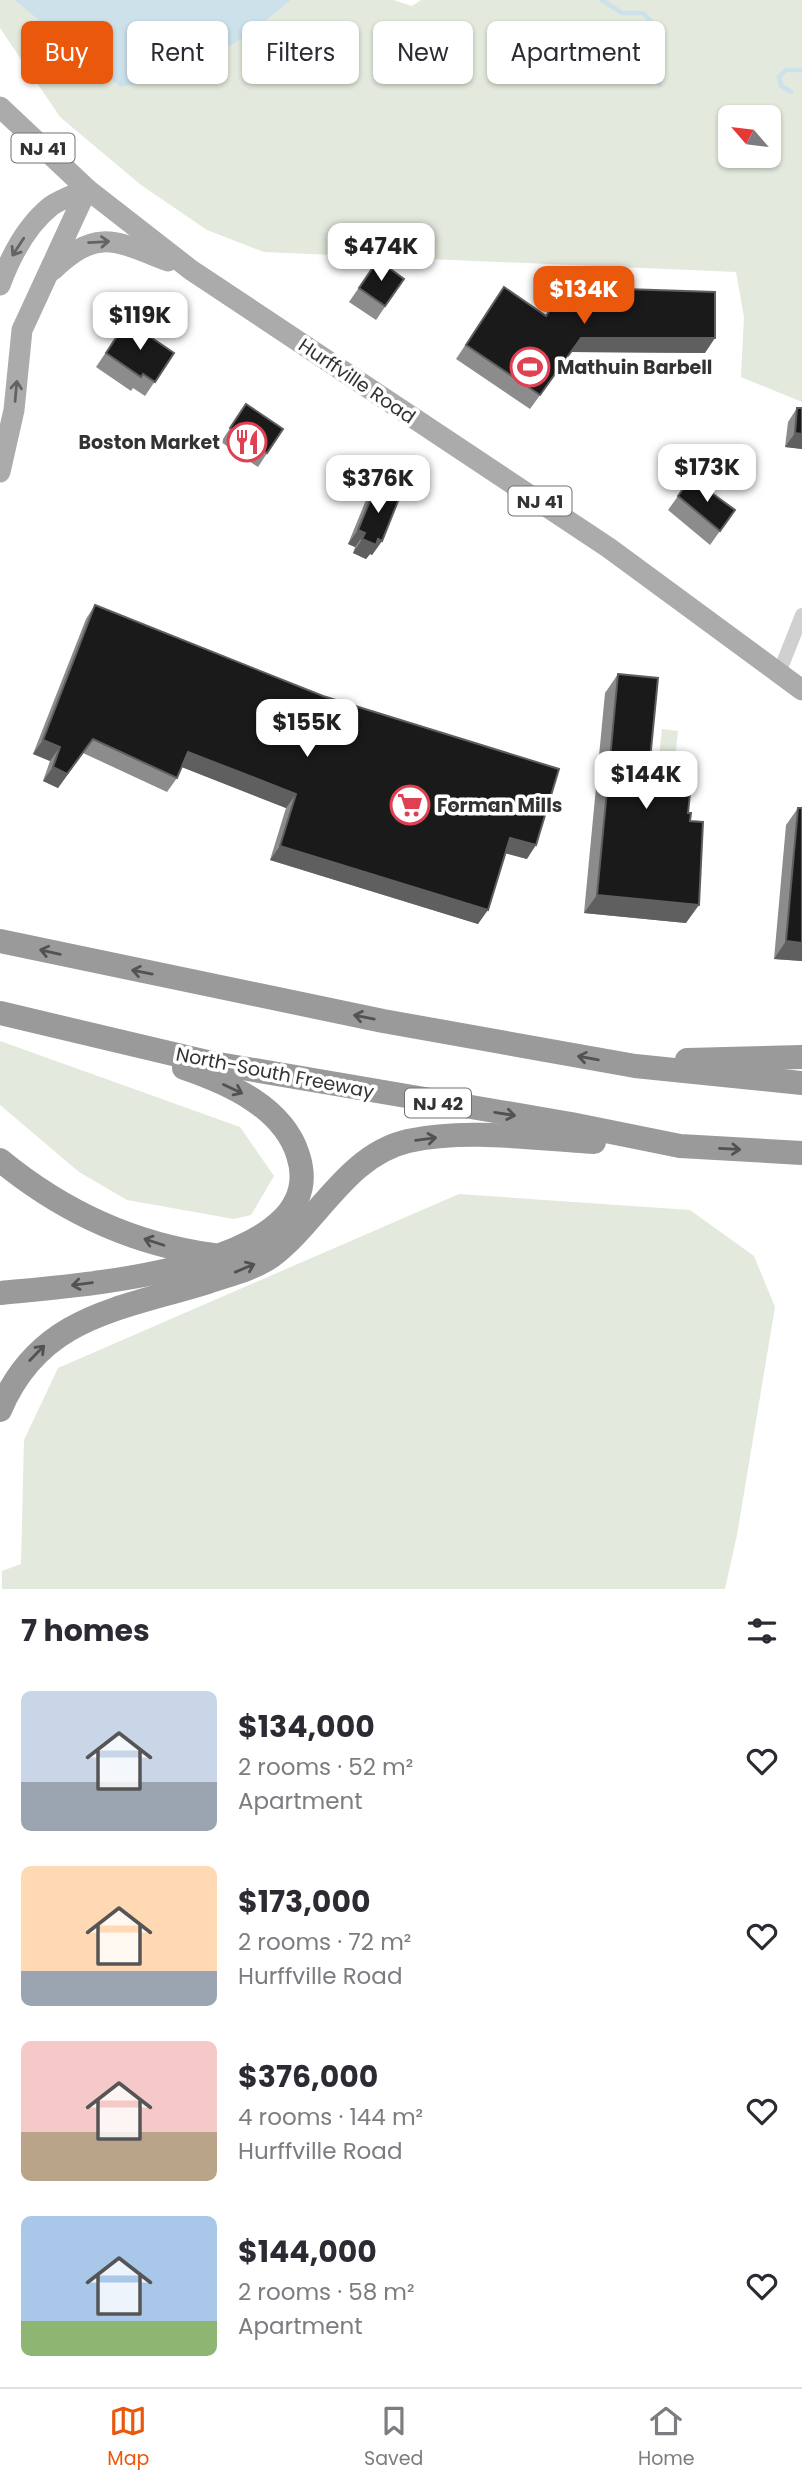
<!DOCTYPE html>
<meta charset="utf-8">
<style>
:root{--surface:#fff;--page:#f2f2f3;--text:#2b2b33;--muted:#7c7c81;--line:#e1e1e2;--accent:#ea580c}
body{margin:0;font-family:Poppins,sans-serif;background:var(--page);color:var(--text);height:100vh;display:flex;flex-direction:column;font-size:26px;white-space:nowrap}
*{box-sizing:border-box;margin:0}
p{font-size:23px;color:var(--muted)}
.icon{flex:none;width:38px;height:38px;fill:none;stroke:currentColor;stroke-width:2;stroke-linecap:round;stroke-linejoin:round}
.map{position:relative;height:1589px;overflow:hidden}
.drawer{display:flex;flex-direction:column;background:var(--surface);flex:1}
.drawer>*{flex:none}
.guide{position:absolute;left:21px;top:21px;width:761px;height:63px;display:flex;gap:14px}
.needle{width:46px;rotate:298deg}
.fabs{position:absolute;left:718px;top:105px;display:grid;gap:14px}
.fabs a{display:grid;place-items:center;width:63px;height:63px;border-radius:10px;background:var(--surface);box-shadow:0 2px 5px #0004;font-size:35px}
.price{position:absolute;translate:-50% -60px;padding:0 16px;border-radius:14px;background:#fff;color:#222;font-size:23px;line-height:46px;filter:drop-shadow(0 2px 4px #0008)}
.price::after{content:'';position:absolute;left:50%;top:42px;width:21px;height:16px;margin-left:-10px;background:inherit;clip-path:polygon(0 0,100% 0,50% 100%)}
.price.active{background:var(--accent);color:#fff}
ul{padding:0;list-style:none}
li{display:flex;align-items:center;gap:21px;height:175px;padding:0 21px}
li span{display:grid;place-items:center;flex:none;width:196px;height:140px;border-radius:10px;color:#555}
li>.icon{margin-inline-start:auto}
span .icon{width:84px;height:84px;fill:#fffc;stroke-width:1}
li b{font-size:30px}
h2{display:flex;justify-content:space-between;align-items:center;height:84px;padding:0 21px;font-size:30px}
.chip{padding:0 24px;border-radius:10px;background:var(--surface);box-shadow:0 2px 5px #0004;font-size:24px;line-height:63px}
.chip.active{background:var(--accent);color:#fff}
.dock{display:flex;justify-content:space-around;align-items:center;height:98px;border-top:2px solid var(--line);background:var(--surface);font-size:19px;color:var(--muted)}
.dock a{display:grid;justify-items:center;gap:4px}
.dock .active{color:var(--accent)}
.map>svg:first-child{display:block}
.green{fill:#e3e9dd;fill-rule:evenodd}
.water{fill:#cde1eb}
.lines{fill:none;stroke-linecap:round;stroke-linejoin:round}
.stream{stroke:#cde1eb;stroke-width:4.5}
.street{stroke:#d0d0d0;stroke-width:14}
.primary{stroke:#ababab;stroke-width:21}
.highway{stroke:#9a9a9a;stroke-width:24}
.wall{fill:#8c8c8c}
.shaded-wall{fill:#5f5f5f}
.building{fill:#1a1a1a;stroke:#5f5f5f;stroke-width:2}
.oneway{stroke:#636363}
.oneway2{stroke:#525252}
.labels{text-anchor:middle;dominant-baseline:central;stroke-width:7;stroke-linejoin:round;paint-order:stroke}
.shield{fill:#fff;stroke:#707070;stroke-width:2}
.shield-label{font-size:18px;font-weight:bold;fill:#333}
.poi-label{font-size:19px;font-weight:bold;fill:#333;stroke:#fff;text-anchor:start}
.street-label{font-size:19px;fill:#333;stroke:#fff}
</style>
<div class="map">
<svg width="802" height="1589" viewBox="0 0 802 1589">
<rect width="100%" height="100%" fill="#fff"/>
<g class="green">
<path d="M 0,0 L 14,0 L 120,87 L 252,32 L 291,0 L 393,0 L 412,6 L 421,0 L 802,0 L 802,402 L 741,377 L 744,317 L 736,272 L 264,252 L 207,230 L 141,185 L 60,117 L 0,28 ZM 730,117 L 768,117 L 768,156 L 730,156 Z"/>
<path d="M 662,729 L 678,731 L 674,769 L 658,767 Z"/>
<path d="M 0,1041 L 240,1127 L 274,1176 L 251,1215 L 234,1219 L 127,1200 L 79,1172 L 0,1105 Z"/>
<path d="M 459,1194 L 690,1210 L 754,1256 L 775,1307 L 737,1535 L 725,1589 L 2,1589 L 2,1571 L 21,1564 L 24,1440 L 58,1368 Z"/>
</g>
<path class="water" d="M 14,0 L 291,0 L 252,32 L 183,75 L 120,87 Z"/>
<g class="lines">
<g class="stream">
<path d="M 602,0 L 622,13 L 643,13 L 652,22 L 656,48 C 645,62 647,73 660,85"/>
<path d="M 791,92 L 781,86 L 779,77 L 786,70 L 802,70"/>
</g>
<path class="street" d="M 779,673 L 802,615"/>
<g class="primary">
<path d="M 0,107 L 87,189 L 191,270 L 609,548 L 802,690"/>
<path d="M 53,270 C 97,227 116,241 168,261"/>
<path d="M 0,285 C 10,258 27,225 51,206 C 61,199 76,194 87,189"/>
<path d="M 0,472 L 14,410 L 22,330 L 87,189"/>
</g>
<g class="highway">
<path d="M 0,941 L 383,1021 L 635,1066 L 802,1083"/>
<path d="M 0,1013 L 207,1062 L 571,1124 L 680,1146 L 802,1153"/>
<path d="M 687,1060 L 802,1057"/>
<path d="M 0,1160 C 62,1211 132,1244 213,1255"/>
<path d="M 0,1293 C 68,1286 336,1271 298,1155 C 283,1107 228,1083 184,1068"/>
<path d="M 0,1410 C 40,1315 121,1309 208,1282 C 228,1275 254,1269 272,1256 C 318,1221 347,1155 408,1141 C 468,1128 534,1139 594,1142"/>
</g>
</g>
<g class="wall">
<path d="M 378,260 L 404,279 L 376,320 L 349,302 Z"/>
<path d="M 504,287 L 546,315 L 705,353 L 571,352 L 530,409 L 456,359 Z"/>
<path d="M 127,321 L 174,353 L 145,396 L 133,388 L 131,391 L 96,367 Z"/>
<path d="M 246,404 L 283,429 L 258,467 L 221,442 Z"/>
<path d="M 797,408 L 802,449 L 785,447 L 788,422 Z"/>
<path d="M 691,478 L 735,510 L 710,545 L 668,510 Z"/>
<path d="M 376,486 L 382,541 L 372,555 L 370,554 L 366,559 L 353,553 L 355,547 L 348,544 L 366,500 Z"/>
<path d="M 95,605 L 527,859 L 505,853 L 478,924 L 270,860 L 286,808 L 182,767 L 177,778 L 167,792 L 83,753 L 58,788 L 43,781 L 50,761 L 33,754 L 86,619 Z"/>
<path d="M 618,674 L 649,770 L 688,813 L 686,923 L 584,913 L 605,693 Z"/>
<path d="M 798,808 L 802,808 L 802,961 L 774,959 L 786,825 Z"/>
</g>
<g class="shaded-wall">
<path d="M 581,338 L 715,338 L 705,353 L 571,352 L 530,409 Z"/>
<path d="M 795,433 L 802,434 L 802,449 L 785,447 Z"/>
<path d="M 358,530 L 365,533 L 355,547 L 348,544 Z"/>
<path d="M 362,539 L 378,539 L 382,541 L 372,555 L 370,554 L 366,559 L 353,553 Z"/>
<path d="M 93,739 L 58,788 L 43,781 L 53,767 Z"/>
<path d="M 43,740 L 60,747 L 50,761 L 33,754 Z"/>
<path d="M 188,752 L 296,794 L 286,808 L 179,766 Z"/>
<path d="M 510,838 L 536,845 L 527,859 L 500,852 Z"/>
<path d="M 280,846 L 488,910 L 478,924 L 270,860 Z"/>
<path d="M 597,895 L 699,905 L 686,923 L 584,913 Z"/>
<path d="M 786,941 L 802,943 L 802,961 L 774,959 Z"/>
</g>
<g class="building">
<path d="M 378,260 L 404,279 L 385,306 L 359,288 Z"/>
<path d="M 504,287 L 546,316 L 560,295 L 593,288 L 715,292 L 715,338 L 581,338 L 540,395 L 466,345 Z"/>
<path d="M 127,321 L 174,353 L 155,382 L 143,374 L 141,377 L 106,353 Z"/>
<path d="M 246,404 L 283,429 L 267,453 L 230,428 Z"/>
<path d="M 797,408 L 802,408 L 802,434 L 795,433 Z"/>
<path d="M 691,478 L 735,510 L 720,531 L 678,496 Z"/>
<path d="M 376,486 L 400,496 L 382,541 L 378,539 L 376,545 L 362,539 L 365,533 L 358,530 Z"/>
<path d="M 95,605 L 323,696 L 559,769 L 536,845 L 510,838 L 488,910 L 280,846 L 296,794 L 188,752 L 177,778 L 93,739 L 67,774 L 53,767 L 60,747 L 43,740 Z"/>
<path d="M 618,674 L 658,678 L 649,770 L 692,773 L 688,813 L 691,813 L 690,821 L 703,822 L 699,905 L 597,895 Z"/>
<path d="M 798,808 L 802,808 L 802,943 L 786,941 Z"/>
</g>
<defs><path id="oneway-shaft" d="M-6 0H5M1.5-3L5.5 0L1.5 3" fill="none" stroke-width="1.6" stroke-linecap="round" stroke-linejoin="round" transform="scale(1.75)"/></defs>
<g class="oneway">
<use href="#oneway-shaft" transform="translate(99 242) rotate(-3)"/>
<use href="#oneway-shaft" transform="translate(18 247) rotate(123)"/>
<use href="#oneway-shaft" transform="translate(16 391) rotate(-85)"/>
</g>
<g class="oneway2">
<use href="#oneway-shaft" transform="translate(50 952) rotate(-167)"/>
<use href="#oneway-shaft" transform="translate(142 972) rotate(-169)"/>
<use href="#oneway-shaft" transform="translate(364 1017) rotate(-169)"/>
<use href="#oneway-shaft" transform="translate(588 1058) rotate(-170)"/>
<use href="#oneway-shaft" transform="translate(233 1089) rotate(25)"/>
<use href="#oneway-shaft" transform="translate(505 1114) rotate(9)"/>
<use href="#oneway-shaft" transform="translate(426 1139) rotate(-7)"/>
<use href="#oneway-shaft" transform="translate(730 1149) rotate(3)"/>
<use href="#oneway-shaft" transform="translate(154 1242) rotate(-162)"/>
<use href="#oneway-shaft" transform="translate(245 1268) rotate(-23)"/>
<use href="#oneway-shaft" transform="translate(82 1284) rotate(173)"/>
<use href="#oneway-shaft" transform="translate(37 1353) rotate(-46)"/>
</g>
<defs>
<symbol id="stadium-ring" viewBox="-11 -11 22 22"><circle r="9.5" fill="#fff" stroke="#df4052" stroke-width="1.5"/><path d="M0-5a6.5 5 0 1 0 0 10a6.5 5 0 1 0 0-10ZM-3.5-1.8h7v3.6h-7Z" fill="#df4052"/></symbol>
<symbol id="restaurant-ring" viewBox="-11 -11 22 22"><circle r="9.5" fill="#fff" stroke="#df4052" stroke-width="1.5"/><path d="M-5-6h1v4h1v-4h1v4h1v-4h1v5L-1.5 .5V6h-2V.5L-5-1ZM5-6V6H3V1.5H1.5Q1.5-4 5-6Z" fill="#df4052"/></symbol>
<symbol id="supermarket-ring" viewBox="-11 -11 22 22"><circle r="9.5" fill="#fff" stroke="#df4052" stroke-width="1.5"/><path d="M-6-5.5h2.5l.6 2H6L4.5 2H-2.5L-4.4-4H-6ZM-1.5 3.2a1.3 1.3 0 1 0 .1 0ZM3 3.2a1.3 1.3 0 1 0 .1 0Z" fill="#df4052"/></symbol>
</defs>
<g fill-rule="evenodd">
<use href="#stadium-ring" x="508" y="345" width="44" height="44"/>
<use href="#restaurant-ring" x="225" y="420" width="44" height="44"/>
<use href="#supermarket-ring" x="388" y="783" width="44" height="44"/>
</g>
<g class="labels">
<g class="shield">
<rect x="11.5" y="133.5" width="63" height="29" rx="5"/>
<rect x="508.5" y="486.5" width="63" height="29" rx="5"/>
<rect x="405" y="1088.5" width="66" height="29" rx="5"/>
</g>
<g class="shield-label">
<text x="43" y="148">NJ 41</text>
<text x="540" y="501">NJ 41</text>
<text x="438" y="1103">NJ 42</text>
</g>
<g class="poi-label">
<text x="557" y="367">Mathuin Barbell</text>
<text x="220" y="442" text-anchor="end">Boston Market</text>
<text x="437" y="805">Forman Mills</text>
</g>
<g class="street-label">
<text transform="translate(357 381) rotate(34)">Hurffville Road</text>
<text transform="translate(275 1073) rotate(11)">North-South Freeway</text>
</g>
</g>
</svg>
<div class="fabs">
<a><svg class="needle" viewBox="-14 -14 28 28"><path d="M0-13l5 13h-10z" fill="#e53935"/><path d="M0 13l5-13h-10z" fill="#7c7c81"/></svg></a>
</div>
<b class="price" style="left:381px;top:283px">$474K</b>
<b class="price active" style="left:584px;top:326px">$134K</b>
<b class="price" style="left:140px;top:352px">$119K</b>
<b class="price" style="left:707px;top:504px">$173K</b>
<b class="price" style="left:378px;top:515px">$376K</b>
<b class="price" style="left:307px;top:759px">$155K</b>
<b class="price" style="left:646px;top:811px">$144K</b>
<div class="guide">
<a class="chip active">Buy</a>
<a class="chip">Rent</a>
<a class="chip">Filters</a>
<a class="chip">New</a>
<a class="chip">Apartment</a>
</div>
</div>
<section class="drawer">
<h2>7 homes<svg class="icon" aria-label="filters" viewBox="0 0 24 24"><path d="M4 7h16M4 17h16"/><circle cx="9" cy="7" r="2"/><circle cx="15" cy="17" r="2"/></svg></h2>
<ul>
<li><span style="background:linear-gradient(#c9d6e8 65%,#9aa5b1 0)"><svg class="icon" aria-label="home" viewBox="0 0 24 24"><path d="M3 11l9-7 9 7M6 9v11h12V9"/></svg></span><div><b>$134,000</b><p>2 rooms · 52 m²</p><p>Apartment</p></div><svg class="icon" aria-label="heart" viewBox="0 0 24 24"><path d="M12 20l-8-8c-3-5 5-10 8-4 3-6 11-1 8 4z"/></svg></li>
<li><span style="background:linear-gradient(#ffd9b3 75%,#9aa5b1 0)"><svg class="icon" aria-label="home" viewBox="0 0 24 24"><path d="M3 11l9-7 9 7M6 9v11h12V9"/></svg></span><div><b>$173,000</b><p>2 rooms · 72 m²</p><p>Hurffville Road</p></div><svg class="icon" aria-label="heart" viewBox="0 0 24 24"><path d="M12 20l-8-8c-3-5 5-10 8-4 3-6 11-1 8 4z"/></svg></li>
<li><span style="background:linear-gradient(#f6c9c9 65%,#b9a48a 0)"><svg class="icon" aria-label="home" viewBox="0 0 24 24"><path d="M3 11l9-7 9 7M6 9v11h12V9"/></svg></span><div><b>$376,000</b><p>4 rooms · 144 m²</p><p>Hurffville Road</p></div><svg class="icon" aria-label="heart" viewBox="0 0 24 24"><path d="M12 20l-8-8c-3-5 5-10 8-4 3-6 11-1 8 4z"/></svg></li>
<li><span style="background:linear-gradient(#a9c7e8 75%,#8fb573 0)"><svg class="icon" aria-label="home" viewBox="0 0 24 24"><path d="M3 11l9-7 9 7M6 9v11h12V9"/></svg></span><div><b>$144,000</b><p>2 rooms · 58 m²</p><p>Apartment</p></div><svg class="icon" aria-label="heart" viewBox="0 0 24 24"><path d="M12 20l-8-8c-3-5 5-10 8-4 3-6 11-1 8 4z"/></svg></li>
</ul>
</section>
<nav class="dock">
<a class="active"><svg class="icon" aria-label="map" viewBox="0 0 24 24"><path d="M3 6l6-2 6 2 6-2v14l-6 2-6-2-6 2zM9 4v14M15 6v14"/></svg>Map</a>
<a><svg class="icon" aria-label="saved" viewBox="0 0 24 24"><path d="M7 4h10v16l-5-4-5 4z"/></svg>Saved</a>
<a><svg class="icon" aria-label="home" viewBox="0 0 24 24"><path d="M3 11l9-7 9 7M6 9v11h12V9"/></svg>Home</a>
</nav>
